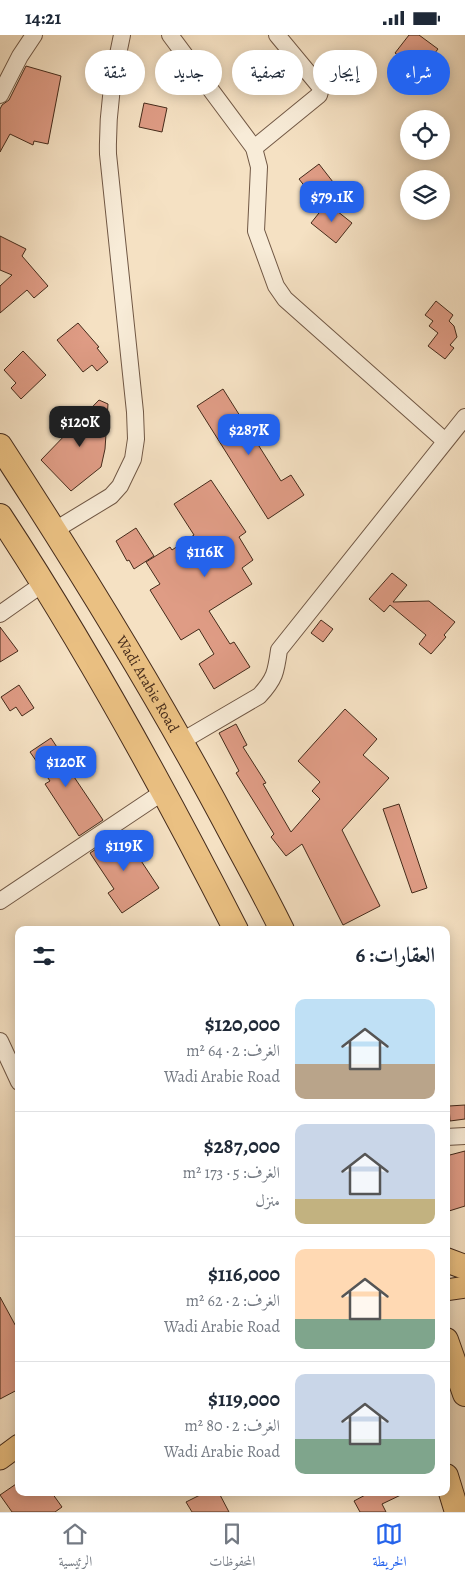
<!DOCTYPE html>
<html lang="ar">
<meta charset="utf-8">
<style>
:root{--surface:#fff;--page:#f2f2f3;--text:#1f2937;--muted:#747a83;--line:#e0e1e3;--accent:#2563eb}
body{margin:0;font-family:Alegreya,Amiri,serif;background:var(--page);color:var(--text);direction:rtl;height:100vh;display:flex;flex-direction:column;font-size:19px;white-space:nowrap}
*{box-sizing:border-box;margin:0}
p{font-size:16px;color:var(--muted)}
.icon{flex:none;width:28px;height:28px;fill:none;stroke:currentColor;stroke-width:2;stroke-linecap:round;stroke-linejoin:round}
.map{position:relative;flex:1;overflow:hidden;direction:ltr}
.side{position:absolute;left:15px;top:891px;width:435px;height:570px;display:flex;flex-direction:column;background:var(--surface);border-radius:10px;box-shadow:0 2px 12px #0003;direction:rtl}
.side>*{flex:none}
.banner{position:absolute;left:15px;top:15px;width:435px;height:45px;direction:rtl;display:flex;gap:10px}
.tools{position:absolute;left:400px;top:75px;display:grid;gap:10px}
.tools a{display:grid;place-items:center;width:50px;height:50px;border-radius:50%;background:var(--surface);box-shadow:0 2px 12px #0003;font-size:25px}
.price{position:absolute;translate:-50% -42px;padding:0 11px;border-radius:10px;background:var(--accent);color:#fff;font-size:16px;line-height:32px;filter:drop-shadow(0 1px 2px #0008)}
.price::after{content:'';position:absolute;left:50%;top:30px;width:15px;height:11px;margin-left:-8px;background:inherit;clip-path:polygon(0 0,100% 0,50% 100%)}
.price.selected{background:#222;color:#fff}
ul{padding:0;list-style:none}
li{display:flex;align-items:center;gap:15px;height:125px;padding:0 15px}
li+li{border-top:1px solid var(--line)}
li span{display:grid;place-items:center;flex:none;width:140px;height:100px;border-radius:10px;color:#555}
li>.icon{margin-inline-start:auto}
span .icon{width:60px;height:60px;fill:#fffc;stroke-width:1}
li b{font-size:21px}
h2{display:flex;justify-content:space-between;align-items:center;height:60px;padding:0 15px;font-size:21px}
.tag{padding:0 18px;border-radius:22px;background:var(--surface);box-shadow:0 2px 12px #0003;font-size:18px;line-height:45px}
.tag.selected{background:var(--accent);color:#fff}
.status{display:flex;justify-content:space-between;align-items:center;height:35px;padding:0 25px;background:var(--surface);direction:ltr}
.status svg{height:14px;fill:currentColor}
.tabs{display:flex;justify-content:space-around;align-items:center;height:70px;border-top:1px solid var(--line);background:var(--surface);font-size:14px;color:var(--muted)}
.tabs a{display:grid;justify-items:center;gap:2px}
.tabs .selected{color:var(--accent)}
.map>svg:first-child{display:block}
.building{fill:#df9c85;stroke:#452b1b}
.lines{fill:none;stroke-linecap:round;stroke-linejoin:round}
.minor-casing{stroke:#715845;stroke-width:18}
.major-casing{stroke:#452b1b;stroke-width:23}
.highway-casing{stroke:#452b1b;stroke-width:26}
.minor{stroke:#f8ecd8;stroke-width:16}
.major{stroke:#eac082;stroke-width:21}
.highway{stroke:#eac082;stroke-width:24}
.labels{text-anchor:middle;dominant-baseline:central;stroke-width:4;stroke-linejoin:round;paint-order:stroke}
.street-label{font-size:15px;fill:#452b1b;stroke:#f8ecd8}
</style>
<div class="status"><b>14:21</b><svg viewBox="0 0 49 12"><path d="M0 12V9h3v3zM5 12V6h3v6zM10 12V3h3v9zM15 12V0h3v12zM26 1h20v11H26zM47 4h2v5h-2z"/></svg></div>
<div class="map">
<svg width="465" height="1477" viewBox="0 0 465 1477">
<rect width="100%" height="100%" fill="#f5e1c3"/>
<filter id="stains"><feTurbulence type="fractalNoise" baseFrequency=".004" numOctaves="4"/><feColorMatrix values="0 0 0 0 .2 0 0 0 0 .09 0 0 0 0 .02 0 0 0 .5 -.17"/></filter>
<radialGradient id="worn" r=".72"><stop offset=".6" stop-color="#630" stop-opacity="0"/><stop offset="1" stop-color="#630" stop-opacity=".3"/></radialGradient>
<g class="building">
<path d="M 409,0 L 419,0 L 438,14 L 420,37 L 395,18 Z"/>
<path d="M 26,31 L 61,41 L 48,109 L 34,106 L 33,110 L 10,99 L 0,117 L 0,74 L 2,70 L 9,65 Z"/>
<path d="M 144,68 L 167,73 L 162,97 L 139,92 Z"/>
<path d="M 319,129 L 333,147 L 313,162 L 299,144 Z"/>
<path d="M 327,168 L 352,188 L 336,208 L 311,188 Z"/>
<path d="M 0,201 L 26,214 L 22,221 L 48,251 L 34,263 L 27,255 L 0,278 L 0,251 L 12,240 L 0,235 Z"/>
<path d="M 436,266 L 453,280 L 449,286 L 454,291 L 457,302 L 450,310 L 454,313 L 445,324 L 428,311 L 438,298 L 429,291 L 433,286 L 425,280 Z"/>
<path d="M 78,288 L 99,312 L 97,313 L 108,327 L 97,336 L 92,330 L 83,337 L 57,305 Z"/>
<path d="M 23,316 L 46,340 L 21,364 L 11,353 L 16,348 L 4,335 Z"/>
<path d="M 223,354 L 281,446 L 291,440 L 304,460 L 268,484 L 197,371 Z"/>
<path d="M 99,365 L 108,369 L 105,414 L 101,432 L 71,456 L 41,425 Z"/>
<path d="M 211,445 L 246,497 L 239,502 L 253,525 L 242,533 L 252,549 L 209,576 L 230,609 L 234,607 L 250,632 L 214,654 L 199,629 L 214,619 L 199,594 L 181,605 L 150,555 L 160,549 L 146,527 L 170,512 L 172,515 L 194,500 L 174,469 Z"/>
<path d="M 136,493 L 154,521 L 134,534 L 129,525 L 127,526 L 116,506 Z"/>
<path d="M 392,538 L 407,550 L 393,567 L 429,566 L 455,587 L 444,600 L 446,602 L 431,619 L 419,609 L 426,600 L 390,570 L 384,577 L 369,564 Z"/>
<path d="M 321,585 L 333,594 L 323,607 L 311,598 Z"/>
<path d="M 0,592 L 18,616 L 0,627 Z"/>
<path d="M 19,650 L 34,673 L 22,681 L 16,672 L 10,676 L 1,662 Z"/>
<path d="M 345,674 L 377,704 L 363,720 L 389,743 L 342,795 L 380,871 L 343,890 L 302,809 L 286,821 L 271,802 L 274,799 L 236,738 L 239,736 L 219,698 L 236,689 L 247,710 L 243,712 L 266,748 L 263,749 L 291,797 L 320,764 L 312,756 L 320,747 L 298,726 Z"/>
<path d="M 51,703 L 66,726 L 64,727 L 103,785 L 79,801 L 45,749 L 50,746 L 30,717 Z"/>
<path d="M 399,769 L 427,853 L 412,858 L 383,774 Z"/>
<path d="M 122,797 L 159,853 L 122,878 L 108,858 L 114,854 L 90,818 Z"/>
<path d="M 465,1070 L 465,1084 L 450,1086 L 449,1071 Z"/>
<path d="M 465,1116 L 465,1171 L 449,1176 L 446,1166 L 446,1121 Z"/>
<path d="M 0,1262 L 19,1297 L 19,1354 L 0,1364 Z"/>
<path d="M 19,1447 L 19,1458 L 52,1458 L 62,1472 L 55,1477 L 12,1477 L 0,1460 Z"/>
<path d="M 204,1458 L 219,1458 L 229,1477 L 192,1477 L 186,1467 Z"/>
<path d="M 369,1458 L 405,1458 L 382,1469 L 386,1477 L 360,1477 L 354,1466 Z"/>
</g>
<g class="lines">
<defs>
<g id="minor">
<path d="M 170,0 L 254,113 L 259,132 L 256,196 L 276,251 L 285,264 L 445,406"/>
<path d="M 0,60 L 20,21 L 34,0"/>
<path d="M 254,113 L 319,60 L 321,53 L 277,0"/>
<path d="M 55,495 L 111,461 L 120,451 L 133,424 L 136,404 L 135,377 L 108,119 C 107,76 113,42 122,0"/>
<path d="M 0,579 L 44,548"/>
<path d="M 182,706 L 259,661 C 275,644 276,637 279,615 L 465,382"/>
<path d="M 0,866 L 163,757"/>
<path d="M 0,1006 L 19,1047"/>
<path d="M 446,1102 L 465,1101"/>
</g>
<g id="major">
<path d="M 446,1255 L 465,1252"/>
<path d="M 0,1424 L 19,1410"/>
</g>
<g id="highway">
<path id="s1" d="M 0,411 C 82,537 161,665 231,798 C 248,830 266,862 282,895"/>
<path d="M 0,481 C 87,613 164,754 236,895"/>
<path d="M 446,1225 L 465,1232"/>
<path d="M 446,1305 L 465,1359"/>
<path d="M 446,1441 L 457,1477"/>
</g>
</defs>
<use href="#minor" class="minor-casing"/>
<use href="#major" class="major-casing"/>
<use href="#highway" class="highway-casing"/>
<use href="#minor" class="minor"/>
<use href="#major" class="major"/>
<use href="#highway" class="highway"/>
</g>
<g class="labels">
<g class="street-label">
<text stroke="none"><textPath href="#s1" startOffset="280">Wadi Arabie Road</textPath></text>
</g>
</g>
<rect width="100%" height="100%" filter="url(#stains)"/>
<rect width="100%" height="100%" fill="url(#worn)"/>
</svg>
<div class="tools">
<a><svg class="icon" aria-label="locate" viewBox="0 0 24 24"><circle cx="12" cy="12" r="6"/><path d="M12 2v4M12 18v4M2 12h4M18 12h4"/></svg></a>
<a><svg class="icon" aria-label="layers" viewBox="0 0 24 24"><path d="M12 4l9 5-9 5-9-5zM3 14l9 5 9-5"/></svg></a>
</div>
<b class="price" style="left:332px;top:188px">$79.1K</b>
<b class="price selected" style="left:80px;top:413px">$120K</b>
<b class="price" style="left:249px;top:421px">$287K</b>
<b class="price" style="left:205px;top:543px">$116K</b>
<b class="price" style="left:66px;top:753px">$120K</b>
<b class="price" style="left:124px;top:837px">$119K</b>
<div class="banner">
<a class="tag selected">شراء</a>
<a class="tag">إيجار</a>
<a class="tag">تصفية</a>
<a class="tag">جديد</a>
<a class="tag">شقة</a>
</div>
<section class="side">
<h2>العقارات: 6<svg class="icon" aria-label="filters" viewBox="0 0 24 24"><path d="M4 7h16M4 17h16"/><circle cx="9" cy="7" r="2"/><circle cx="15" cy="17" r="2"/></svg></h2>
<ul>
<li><span style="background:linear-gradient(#bfe0f5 65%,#b9a48a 0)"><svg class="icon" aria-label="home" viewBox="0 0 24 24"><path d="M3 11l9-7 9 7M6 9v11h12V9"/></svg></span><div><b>$120,000</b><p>الغرف: 2 · 64 m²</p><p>Wadi Arabie Road</p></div></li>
<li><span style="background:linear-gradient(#c9d6e8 75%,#c2b280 0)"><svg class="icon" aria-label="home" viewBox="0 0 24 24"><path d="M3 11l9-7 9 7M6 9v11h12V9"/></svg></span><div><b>$287,000</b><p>الغرف: 5 · 173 m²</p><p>منزل</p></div></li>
<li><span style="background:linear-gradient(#ffd9b3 70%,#7fa58c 0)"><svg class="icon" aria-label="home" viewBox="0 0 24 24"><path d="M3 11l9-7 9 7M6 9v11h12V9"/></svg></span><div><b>$116,000</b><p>الغرف: 2 · 62 m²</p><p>Wadi Arabie Road</p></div></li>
<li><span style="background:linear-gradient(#c9d6e8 65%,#7fa58c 0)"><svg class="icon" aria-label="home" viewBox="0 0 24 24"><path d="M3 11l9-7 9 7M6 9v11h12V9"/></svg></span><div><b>$119,000</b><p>الغرف: 2 · 80 m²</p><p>Wadi Arabie Road</p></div></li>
</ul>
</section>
</div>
<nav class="tabs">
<a class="selected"><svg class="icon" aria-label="map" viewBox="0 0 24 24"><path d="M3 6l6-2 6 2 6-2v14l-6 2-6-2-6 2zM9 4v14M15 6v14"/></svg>الخريطة</a>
<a><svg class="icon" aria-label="saved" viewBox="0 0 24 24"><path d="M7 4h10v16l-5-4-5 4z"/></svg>المحفوظات</a>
<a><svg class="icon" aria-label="home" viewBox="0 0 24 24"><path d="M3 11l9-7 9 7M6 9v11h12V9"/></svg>الرئيسية</a>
</nav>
